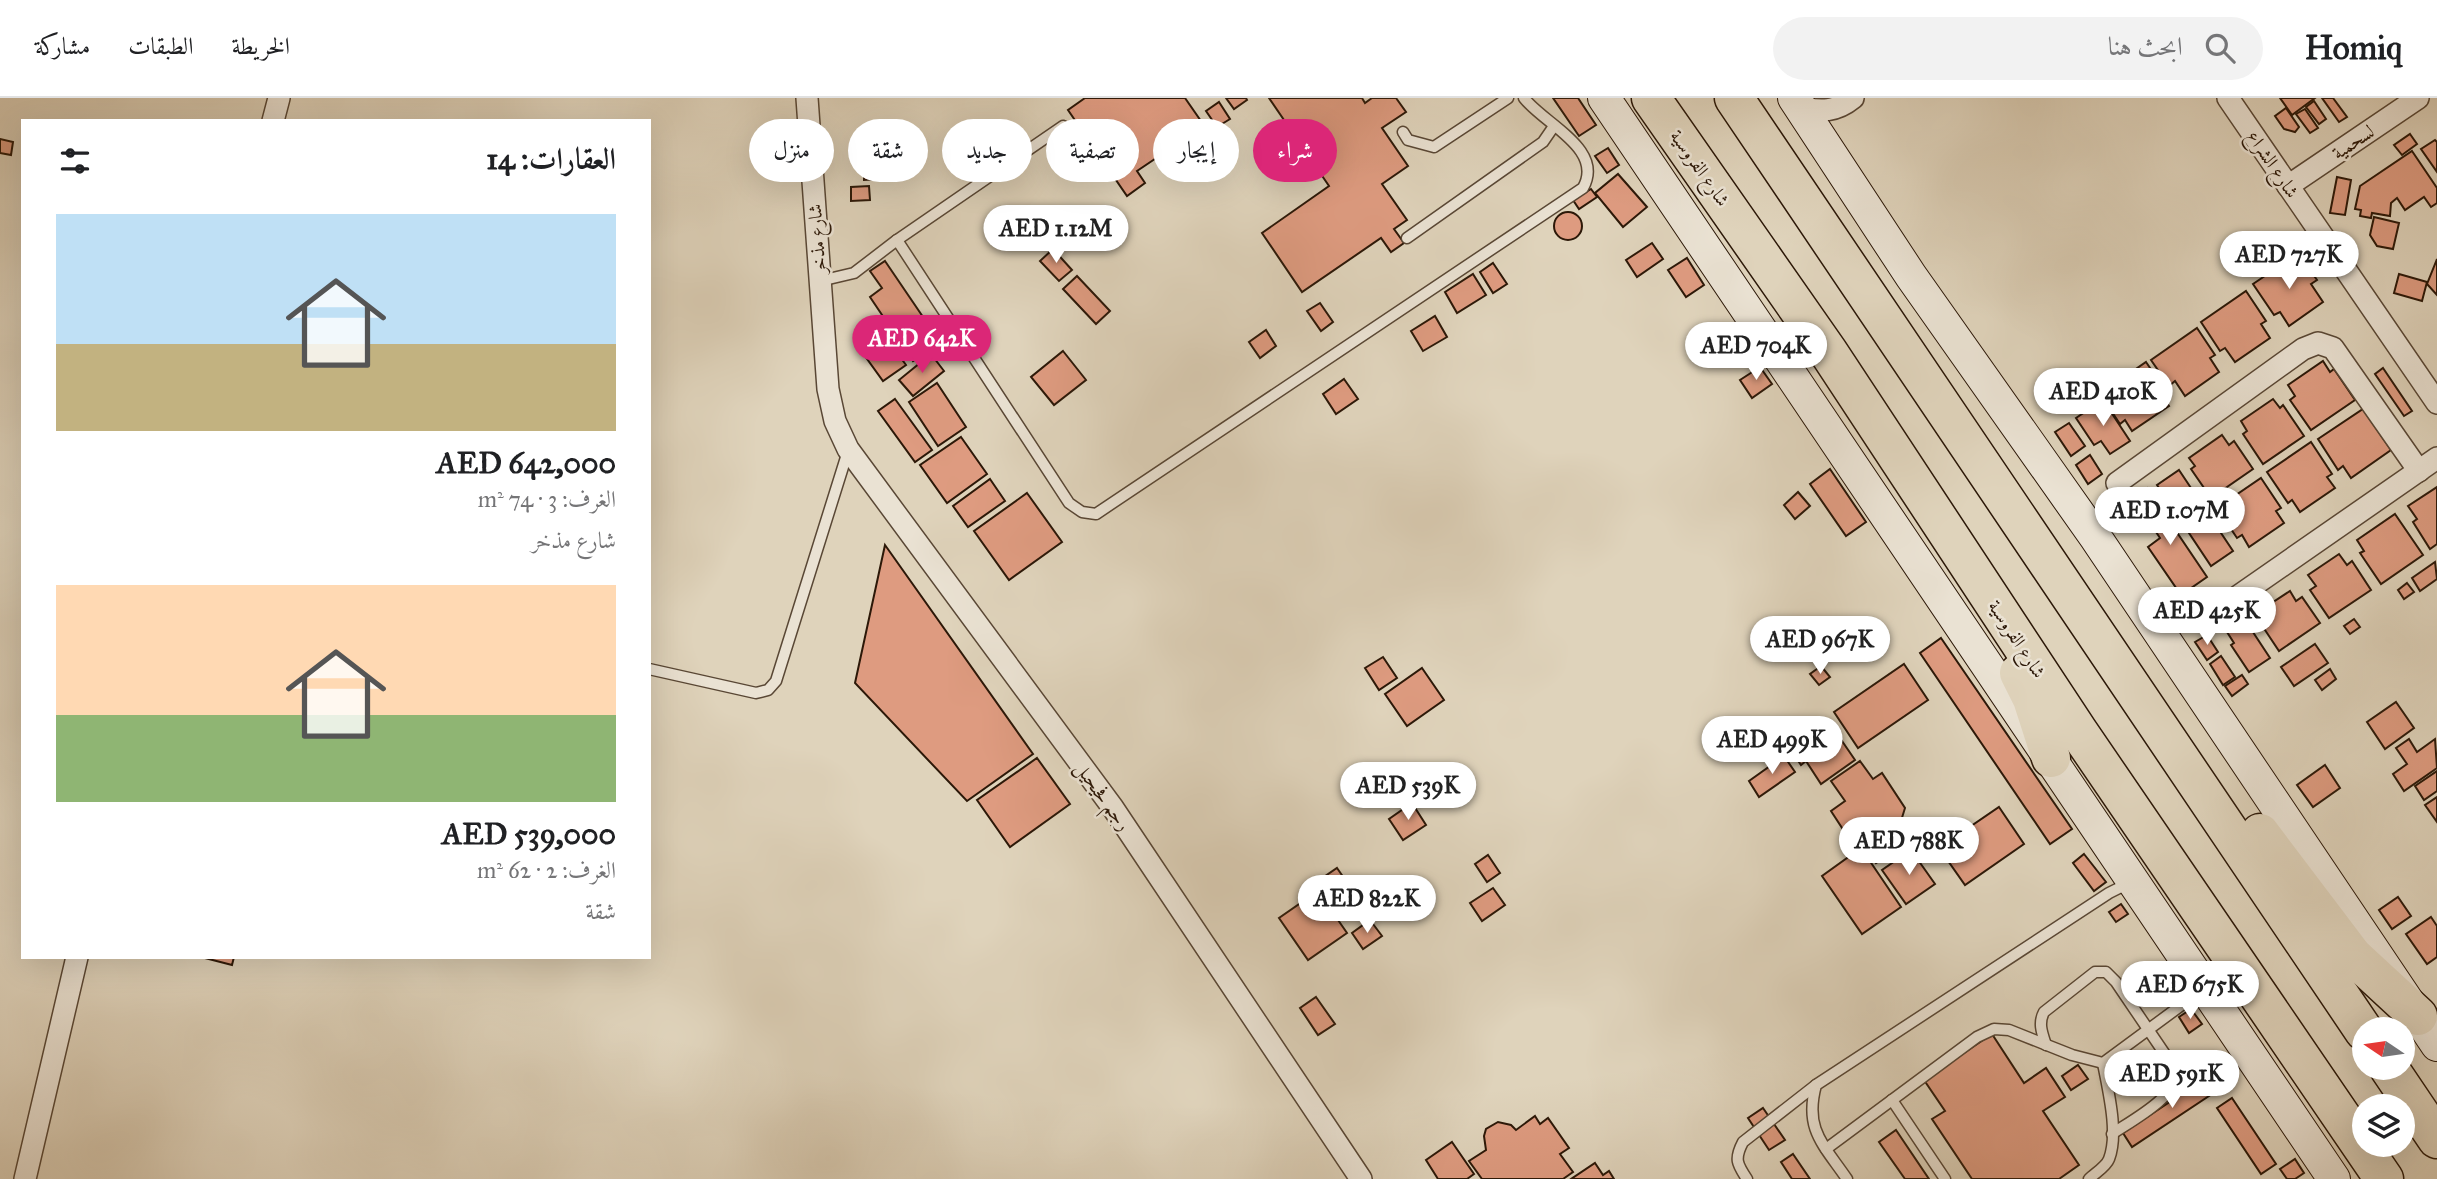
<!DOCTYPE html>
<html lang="ar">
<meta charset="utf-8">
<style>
:root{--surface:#fff;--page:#f2f2f2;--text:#202124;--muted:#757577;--line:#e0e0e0;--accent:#db2777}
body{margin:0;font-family:"IM FELL Great Primer",Amiri,serif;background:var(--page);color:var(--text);direction:rtl;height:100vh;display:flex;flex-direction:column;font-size:26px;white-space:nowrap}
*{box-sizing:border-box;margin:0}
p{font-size:23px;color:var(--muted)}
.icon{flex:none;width:38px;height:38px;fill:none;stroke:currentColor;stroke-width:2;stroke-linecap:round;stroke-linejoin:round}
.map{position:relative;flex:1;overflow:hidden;direction:ltr}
.side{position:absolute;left:21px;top:21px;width:630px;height:840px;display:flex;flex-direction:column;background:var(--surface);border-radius:0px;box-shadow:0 7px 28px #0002;direction:rtl}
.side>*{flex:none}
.guide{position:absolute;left:672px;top:21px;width:665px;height:63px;direction:rtl;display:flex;gap:14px}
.needle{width:46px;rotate:283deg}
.controls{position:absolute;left:2352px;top:919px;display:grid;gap:14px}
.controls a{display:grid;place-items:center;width:63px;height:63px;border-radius:50%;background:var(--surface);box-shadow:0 7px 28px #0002;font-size:35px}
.price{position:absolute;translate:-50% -60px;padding:0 16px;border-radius:24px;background:#fff;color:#222;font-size:23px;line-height:46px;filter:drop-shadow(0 2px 4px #0008)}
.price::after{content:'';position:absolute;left:50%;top:42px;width:21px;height:16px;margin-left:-10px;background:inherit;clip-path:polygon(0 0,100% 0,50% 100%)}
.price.selected{background:var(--accent);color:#fff}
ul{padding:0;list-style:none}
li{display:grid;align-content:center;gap:14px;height:371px;padding:0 35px}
li span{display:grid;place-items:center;height:217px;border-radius:0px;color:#555}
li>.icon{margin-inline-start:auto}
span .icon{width:126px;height:126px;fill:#fffc;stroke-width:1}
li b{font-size:30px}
h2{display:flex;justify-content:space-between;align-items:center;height:84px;padding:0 35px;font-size:30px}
.tag{padding:0 24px;border-radius:32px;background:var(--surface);box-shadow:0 7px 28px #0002;font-size:24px;line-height:63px}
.tag.selected{background:var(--accent);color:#fff}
header{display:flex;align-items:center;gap:42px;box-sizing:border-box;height:98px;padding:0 35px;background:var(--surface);border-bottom:2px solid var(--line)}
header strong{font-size:33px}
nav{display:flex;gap:38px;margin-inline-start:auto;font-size:24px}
.search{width:490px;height:63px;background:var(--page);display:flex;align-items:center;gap:18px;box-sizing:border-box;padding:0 24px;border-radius:38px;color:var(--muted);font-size:26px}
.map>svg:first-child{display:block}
.building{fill:#de9b80;stroke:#2c1808;stroke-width:2}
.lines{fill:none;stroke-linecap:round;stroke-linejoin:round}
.lane-casing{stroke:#594735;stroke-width:13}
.street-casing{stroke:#594735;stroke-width:24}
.secondary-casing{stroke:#2c1808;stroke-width:34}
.highway-casing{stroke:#2c1808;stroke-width:41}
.lane{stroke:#eae2d3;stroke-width:10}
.street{stroke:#eae2d3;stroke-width:21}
.secondary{stroke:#eae2d3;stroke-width:32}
.highway{stroke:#dfd3bb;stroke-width:38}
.labels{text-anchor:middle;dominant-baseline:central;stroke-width:5;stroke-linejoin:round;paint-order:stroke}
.street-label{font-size:19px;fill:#2c1808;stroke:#eae2d3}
</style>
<header>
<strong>Homiq</strong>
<div class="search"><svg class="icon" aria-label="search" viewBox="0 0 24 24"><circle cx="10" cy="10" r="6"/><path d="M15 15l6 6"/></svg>ابحث هنا</div>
<nav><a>الخريطة</a><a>الطبقات</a><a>مشاركة</a></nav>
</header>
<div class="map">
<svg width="2437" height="1081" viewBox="0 0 2437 1081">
<rect width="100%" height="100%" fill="#dfd3bb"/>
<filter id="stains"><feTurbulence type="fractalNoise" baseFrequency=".00286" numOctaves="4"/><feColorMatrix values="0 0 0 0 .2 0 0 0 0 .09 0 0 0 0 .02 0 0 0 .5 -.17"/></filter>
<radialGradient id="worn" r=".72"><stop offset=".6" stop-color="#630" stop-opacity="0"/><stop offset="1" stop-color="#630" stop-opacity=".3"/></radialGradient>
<g class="building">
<path d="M 1085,0 L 1185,0 L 1212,39 L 1197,49 L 1189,38 L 1137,73 L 1145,85 L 1127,98 L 1068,12 Z"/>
<path d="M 1226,0 L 1246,0 L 1247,2 L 1234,11 Z"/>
<path d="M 1269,0 L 1362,0 L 1365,5 L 1372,0 L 1396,0 L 1406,14 L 1382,30 L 1408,68 L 1382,86 L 1407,122 L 1394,131 L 1404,145 L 1391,154 L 1381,140 L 1302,194 L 1262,135 L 1329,88 Z"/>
<path d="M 1553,0 L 1578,0 L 1596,27 L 1579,38 Z"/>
<path d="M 2280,0 L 2315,0 L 2292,17 Z"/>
<path d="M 2322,0 L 2333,0 L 2347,19 L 2339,24 Z"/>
<path d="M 2314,3 L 2326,21 L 2319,26 L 2306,9 Z"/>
<path d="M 1219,4 L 1230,21 L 1217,29 L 1206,13 Z"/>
<path d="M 2286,10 L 2299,29 L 2295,34 L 2284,31 L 2275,18 Z"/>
<path d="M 2305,11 L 2318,30 L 2310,35 L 2296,16 Z"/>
<path d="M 2410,36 L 2417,46 L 2402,57 L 2394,47 Z"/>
<path d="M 0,41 L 13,44 L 11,57 L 0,55 Z"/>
<path d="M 2435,42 L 2437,44 L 2437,74 L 2421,51 Z"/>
<path d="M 1608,50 L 1619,67 L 1607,75 L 1595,58 Z"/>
<path d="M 2412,53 L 2437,90 L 2437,105 L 2431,109 L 2424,99 L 2405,112 L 2397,100 L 2391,105 L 2390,118 L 2372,115 L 2371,120 L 2360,118 L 2361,112 L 2355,111 L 2360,88 Z"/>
<path d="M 864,63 L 878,63 L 879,81 L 864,82 Z"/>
<path d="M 1618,76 L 1647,109 L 1623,129 L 1595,95 Z"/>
<path d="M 2337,79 L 2351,82 L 2345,117 L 2330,115 Z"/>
<path d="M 869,88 L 870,102 L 851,103 L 851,89 Z"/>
<path d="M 1591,91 L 1597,99 L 1579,111 L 1573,102 Z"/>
<circle cx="1568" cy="128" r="14"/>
<path d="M 2374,119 L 2399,125 L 2393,151 L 2377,148 L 2370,137 Z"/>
<path d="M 1652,145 L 1663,161 L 1637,179 L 1626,162 Z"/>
<path d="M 1053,151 L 1072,172 L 1059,183 L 1040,163 Z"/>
<path d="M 2293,159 L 2300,169 L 2305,165 L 2317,182 L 2311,186 L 2323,204 L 2289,228 L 2280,214 L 2274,217 L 2253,186 Z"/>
<path d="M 1687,160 L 1704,187 L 1686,199 L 1668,172 Z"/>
<path d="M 2437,161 L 2437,197 L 2427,186 Z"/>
<path d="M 885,163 L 940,244 L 913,263 L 870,199 L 882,190 L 870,173 Z"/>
<path d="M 1493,165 L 1507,186 L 1493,195 L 1480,174 Z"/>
<path d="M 1473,176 L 1486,197 L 1457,215 L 1445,194 Z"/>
<path d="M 2399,176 L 2427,184 L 2422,203 L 2394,195 Z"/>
<path d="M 1077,178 L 1110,213 L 1096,226 L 1063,191 Z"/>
<path d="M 2246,193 L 2266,223 L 2261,226 L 2270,240 L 2235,264 L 2225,250 L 2220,253 L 2201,224 Z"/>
<path d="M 1320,205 L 1333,224 L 1321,233 L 1307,213 Z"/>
<path d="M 1435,218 L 1447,239 L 1423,253 L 1411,233 Z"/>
<path d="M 879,230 L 906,267 L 883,283 L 857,247 Z"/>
<path d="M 2197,230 L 2215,257 L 2210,260 L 2219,274 L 2185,298 L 2175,283 L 2169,288 L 2151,262 Z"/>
<path d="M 1266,232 L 1276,248 L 1260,260 L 1249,244 Z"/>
<path d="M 1063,253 L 1086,282 L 1054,307 L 1031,279 Z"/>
<path d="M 931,256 L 944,273 L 913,298 L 899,282 Z"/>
<path d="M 2323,263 L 2330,274 L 2334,271 L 2355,302 L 2311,332 L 2290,302 L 2295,298 L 2288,287 Z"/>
<path d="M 2146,264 L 2165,292 L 2160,295 L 2169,308 L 2132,333 L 2125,322 L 2120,326 L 2100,296 Z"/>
<path d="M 1760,269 L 1772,286 L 1752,300 L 1740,282 Z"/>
<path d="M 2383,270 L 2412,313 L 2404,318 L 2375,276 Z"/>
<path d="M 1344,281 L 1358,301 L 1336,316 L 1323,296 Z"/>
<path d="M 937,285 L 966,329 L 938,348 L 909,304 Z"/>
<path d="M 895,301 L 932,352 L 915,364 L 878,313 Z"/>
<path d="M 2273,301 L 2280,310 L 2283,307 L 2304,338 L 2263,366 L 2243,336 L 2247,333 L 2241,323 Z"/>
<path d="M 2103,302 L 2130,343 L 2110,356 L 2101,343 L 2094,347 L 2076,320 Z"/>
<path d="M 2363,311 L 2391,352 L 2351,380 L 2343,368 L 2338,372 L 2318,341 Z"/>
<path d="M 2069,325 L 2085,348 L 2071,358 L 2055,334 Z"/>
<path d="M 2222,337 L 2229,347 L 2234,343 L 2253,371 L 2211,400 L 2191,371 L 2195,368 L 2189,360 Z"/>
<path d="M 961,339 L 987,376 L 947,405 L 920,367 Z"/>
<path d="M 2311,344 L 2332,376 L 2327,379 L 2335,390 L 2300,414 L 2292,402 L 2288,405 L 2267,374 Z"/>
<path d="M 2090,357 L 2102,376 L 2088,386 L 2076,367 Z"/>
<path d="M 1830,371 L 1866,424 L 1846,438 L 1810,386 Z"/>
<path d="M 2179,372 L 2233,453 L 2211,468 L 2157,387 Z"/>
<path d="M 2261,380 L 2281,410 L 2276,413 L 2284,425 L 2249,449 L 2242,437 L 2237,440 L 2217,410 Z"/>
<path d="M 990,381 L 1005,403 L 968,429 L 953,408 Z"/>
<path d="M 2437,389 L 2437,446 L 2430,451 L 2413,424 L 2417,421 L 2408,408 Z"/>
<path d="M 2147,390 L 2207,479 L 2181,497 L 2148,449 L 2160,440 L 2133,399 Z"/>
<path d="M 1798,394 L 1810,408 L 1795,421 L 1784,407 Z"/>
<path d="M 1027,395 L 1062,444 L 1009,482 L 974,433 Z"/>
<path d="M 2395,416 L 2423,457 L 2381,486 L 2360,455 L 2364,453 L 2357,442 Z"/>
<path d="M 885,447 L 1033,656 L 967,703 L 855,585 Z"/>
<path d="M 2339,456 L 2347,467 L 2352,463 L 2371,492 L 2329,520 L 2310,492 L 2316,488 L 2308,477 Z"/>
<path d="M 2435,464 L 2437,481 L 2420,493 L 2412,480 Z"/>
<path d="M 2407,485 L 2414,494 L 2404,501 L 2398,492 Z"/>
<path d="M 2290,493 L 2296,503 L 2302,499 L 2320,525 L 2279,553 L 2261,526 L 2265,524 L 2258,514 Z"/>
<path d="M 2354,521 L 2360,529 L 2350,536 L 2344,528 Z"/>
<path d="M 2245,522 L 2270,560 L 2249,574 L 2231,547 L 2234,545 L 2227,534 Z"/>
<path d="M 2207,537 L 2218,554 L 2207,562 L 2195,544 Z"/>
<path d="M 1941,540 L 2072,731 L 2050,746 L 1920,555 Z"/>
<path d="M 2315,546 L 2328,565 L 2294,588 L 2281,569 Z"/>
<path d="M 2221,558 L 2235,579 L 2223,587 L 2210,566 Z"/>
<path d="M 1383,559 L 1397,580 L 1379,592 L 1365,570 Z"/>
<path d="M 1904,566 L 1928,602 L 1858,650 L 1834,614 Z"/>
<path d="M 1821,568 L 1830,579 L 1819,587 L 1810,576 Z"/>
<path d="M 1422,570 L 1444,602 L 1407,628 L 1385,596 Z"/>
<path d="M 2330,571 L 2336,581 L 2322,592 L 2315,582 Z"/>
<path d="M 2242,577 L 2248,586 L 2232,598 L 2225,588 Z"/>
<path d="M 2396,604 L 2414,630 L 2385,651 L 2367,624 Z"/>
<path d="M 1829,624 L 1855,662 L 1821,686 L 1806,663 L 1801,667 L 1790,651 Z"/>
<path d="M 2409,641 L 2417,654 L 2435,641 L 2437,670 L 2404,693 L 2393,676 L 2407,666 L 2396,650 Z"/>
<path d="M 1784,658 L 1795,674 L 1759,699 L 1749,683 Z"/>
<path d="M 1037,660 L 1070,706 L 1010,749 L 977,702 Z"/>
<path d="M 1860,663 L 1873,681 L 1882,675 L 1905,710 L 1901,723 L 1913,740 L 1876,765 L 1853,731 L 1846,736 L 1831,713 L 1845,703 L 1831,683 Z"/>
<path d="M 2325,667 L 2340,690 L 2313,709 L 2297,687 Z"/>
<path d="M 2437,673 L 2437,693 L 2424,702 L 2415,688 Z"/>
<path d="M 2437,699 L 2437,724 L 2425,707 Z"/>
<path d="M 1412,705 L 1426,727 L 1403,742 L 1389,721 Z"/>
<path d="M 1999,709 L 2024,746 L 1965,787 L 1939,750 Z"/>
<path d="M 1861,750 L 1901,809 L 1862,836 L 1822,778 Z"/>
<path d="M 1911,752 L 1935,786 L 1906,806 L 1882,772 Z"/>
<path d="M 2084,756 L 2106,784 L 2094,793 L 2073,765 Z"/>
<path d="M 1488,757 L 1500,775 L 1487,784 L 1475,766 Z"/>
<path d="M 1337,770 L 1346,783 L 1327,796 L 1318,783 Z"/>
<path d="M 1493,790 L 1505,807 L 1482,823 L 1470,805 Z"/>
<path d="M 1318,793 L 1347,835 L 1308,862 L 1279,820 Z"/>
<path d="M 2398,799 L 2411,818 L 2392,831 L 2379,812 Z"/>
<path d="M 2121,806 L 2128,816 L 2116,824 L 2109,814 Z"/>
<path d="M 2431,819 L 2437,828 L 2437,859 L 2427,866 L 2406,836 Z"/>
<path d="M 1370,822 L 1382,838 L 1363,851 L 1352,835 Z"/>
<path d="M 201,859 L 234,859 L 232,867 Z"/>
<path d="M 2171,874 L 2181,889 L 2166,899 L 2156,884 Z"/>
<path d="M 1316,899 L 1335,926 L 1318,937 L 1300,910 Z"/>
<path d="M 2191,911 L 2202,926 L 2189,935 L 2179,919 Z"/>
<path d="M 1992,936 L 2024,985 L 2046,970 L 2065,999 L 2043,1013 L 2079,1067 L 2059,1081 L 1972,1081 L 1932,1021 L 1945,1013 L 1924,982 Z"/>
<path d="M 2078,967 L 2088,981 L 2071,992 L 2062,978 Z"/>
<path d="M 2212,976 L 2221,990 L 2132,1049 L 2123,1035 Z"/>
<path d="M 2232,1000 L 2276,1066 L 2261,1076 L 2217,1010 Z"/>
<path d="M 1763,1010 L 1785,1042 L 1769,1052 L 1748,1020 Z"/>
<path d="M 1535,1018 L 1540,1026 L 1548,1020 L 1569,1050 L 1560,1056 L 1573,1074 L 1563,1081 L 1482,1081 L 1469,1063 L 1486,1052 L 1484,1038 L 1486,1031 L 1498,1024 L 1511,1027 L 1516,1032 Z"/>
<path d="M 1896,1032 L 1929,1081 L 1905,1081 L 1879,1044 Z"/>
<path d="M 1452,1044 L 1474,1076 L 1467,1081 L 1438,1081 L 1426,1062 Z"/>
<path d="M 1793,1056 L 1810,1081 L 1792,1081 L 1781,1064 Z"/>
<path d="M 2295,1061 L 2304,1075 L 2295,1081 L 2287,1081 L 2280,1071 Z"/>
<path d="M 1595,1065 L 1603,1077 L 1609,1073 L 1614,1081 L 1571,1081 Z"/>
</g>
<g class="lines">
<defs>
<g id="lane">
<path d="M 1403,34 L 1408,42 L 1434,49 L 1508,0"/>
<path d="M 1407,140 L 1543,44 L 1554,28"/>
<path d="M 897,142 L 1069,405 L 1082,414 L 1096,416 L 1583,90 C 1605,51 1544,26 1524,0"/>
<path d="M 820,183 L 854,175 L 897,142 L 1063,28"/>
<path d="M 649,571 L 756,595 L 768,592 L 776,583 L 848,353"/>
<path d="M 2046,947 C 2042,935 2038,925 2044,914 L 2095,874 L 2106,874 L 2116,884 L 2177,974 C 2177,999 2131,1023 2112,1036"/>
<path d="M 1892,1002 L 1945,1081"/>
<path d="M 1826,1051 L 1977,939 L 1994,931 L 2009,932 L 2072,957 L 2103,965 L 2202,892"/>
<path d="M 1747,1081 C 1737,1066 1734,1061 1743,1044 L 1816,987"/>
<path d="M 1847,1081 C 1823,1046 1804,1031 1816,987 L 2109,795 L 2131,784"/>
<path d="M 2089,1081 C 2095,1075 2106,1069 2109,1061 C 2119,1035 2108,992 2103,965"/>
</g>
<g id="street">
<path d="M 807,0 L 828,291 L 835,323 L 848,351 L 1113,710 L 1361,1081"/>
<path d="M 2228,0 L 2437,305"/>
<path d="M 1800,9 C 1821,14 1836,14 1853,0"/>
<path d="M 273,23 L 279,0"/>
<path d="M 2288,88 L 2418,0"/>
<path d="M 2117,385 L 2303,251 L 2318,245 L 2333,250 L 2419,373"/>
<path d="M 2211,517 L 2437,360"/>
<path d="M 25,1081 L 77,859"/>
</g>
<g id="secondary">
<path d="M 1604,0 L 2334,1081"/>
<path d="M 1794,0 L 1911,178 L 2096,440 L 2437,947"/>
</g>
<g id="highway">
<path d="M 1651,0 L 1829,255 L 2078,633 L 2384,1081"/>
<path d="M 1734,0 L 2364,933"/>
<path d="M 2019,575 L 2032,601 L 2051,660"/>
<path d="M 2260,735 L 2353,858 L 2418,918"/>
<path d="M 2389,970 L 2437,1041"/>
</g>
</defs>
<use href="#lane" class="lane-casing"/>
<use href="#street" class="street-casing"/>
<use href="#secondary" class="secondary-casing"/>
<use href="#highway" class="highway-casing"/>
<use href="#lane" class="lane"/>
<use href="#street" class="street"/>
<use href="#secondary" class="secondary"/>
<use href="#highway" class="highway"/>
</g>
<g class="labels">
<g class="street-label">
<text transform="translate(2353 44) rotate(-34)">لسحمية</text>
<text transform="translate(2273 66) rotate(56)">شارع الشراع</text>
<text transform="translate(1700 70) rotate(55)">شارع الفروسية</text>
<text transform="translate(817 141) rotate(-94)">شارع مذخر</text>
<text transform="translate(2017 541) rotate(57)">شارع الفروسية</text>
<text transform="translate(1103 698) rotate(54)">رجم فحيحيل</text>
</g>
</g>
<rect width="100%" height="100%" filter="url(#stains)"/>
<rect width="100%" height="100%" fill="url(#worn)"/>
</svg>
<div class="controls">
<a><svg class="needle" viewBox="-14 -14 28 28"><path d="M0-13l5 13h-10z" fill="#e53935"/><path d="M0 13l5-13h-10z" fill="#757577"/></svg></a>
<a><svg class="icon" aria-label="layers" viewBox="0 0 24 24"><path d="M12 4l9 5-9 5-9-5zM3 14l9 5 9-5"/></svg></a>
</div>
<b class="price" style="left:1056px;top:167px">AED 1.12M</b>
<b class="price" style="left:2289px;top:193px">AED 727K</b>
<b class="price selected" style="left:922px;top:277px">AED 642K</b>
<b class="price" style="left:1756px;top:284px">AED 704K</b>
<b class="price" style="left:2103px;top:330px">AED 410K</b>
<b class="price" style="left:2170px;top:449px">AED 1.07M</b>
<b class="price" style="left:2207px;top:549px">AED 425K</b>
<b class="price" style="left:1820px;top:578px">AED 967K</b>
<b class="price" style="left:1772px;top:678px">AED 499K</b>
<b class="price" style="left:1408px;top:724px">AED 539K</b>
<b class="price" style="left:1909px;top:779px">AED 788K</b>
<b class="price" style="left:1367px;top:837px">AED 822K</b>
<b class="price" style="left:2190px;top:923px">AED 675K</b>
<b class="price" style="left:2172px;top:1012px">AED 591K</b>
<div class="guide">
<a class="tag selected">شراء</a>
<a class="tag">إيجار</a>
<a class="tag">تصفية</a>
<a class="tag">جديد</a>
<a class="tag">شقة</a>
<a class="tag">منزل</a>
</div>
<section class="side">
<h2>العقارات: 14<svg class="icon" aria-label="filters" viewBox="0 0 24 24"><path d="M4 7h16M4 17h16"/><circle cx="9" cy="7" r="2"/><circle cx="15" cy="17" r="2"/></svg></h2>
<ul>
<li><span style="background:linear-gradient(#bfe0f5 60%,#c2b280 0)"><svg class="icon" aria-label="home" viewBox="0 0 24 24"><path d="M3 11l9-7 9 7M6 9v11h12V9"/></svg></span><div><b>AED 642,000</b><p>الغرف: 3 · 74 m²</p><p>شارع مذخر</p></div></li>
<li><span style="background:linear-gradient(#ffd9b3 60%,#8fb573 0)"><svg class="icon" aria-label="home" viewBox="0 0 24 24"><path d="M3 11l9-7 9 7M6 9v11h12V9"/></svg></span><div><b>AED 539,000</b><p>الغرف: 2 · 62 m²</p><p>شقة</p></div></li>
</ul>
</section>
</div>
